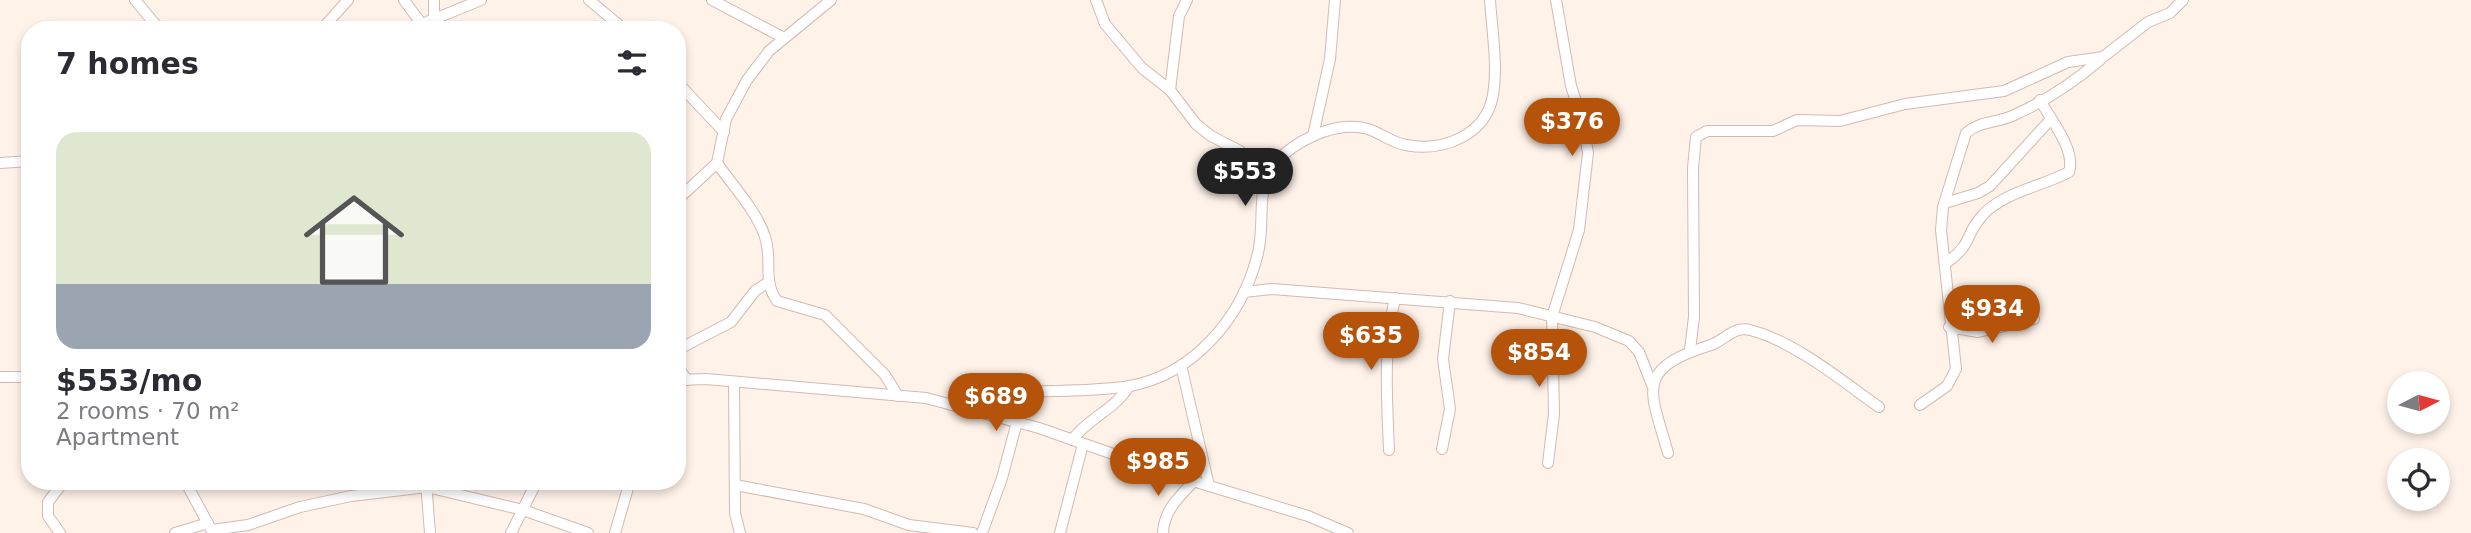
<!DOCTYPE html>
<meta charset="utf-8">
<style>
:root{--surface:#fff;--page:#f2f2f3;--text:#2b2b33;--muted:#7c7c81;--accent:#b45309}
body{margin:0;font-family:"DejaVu Sans",sans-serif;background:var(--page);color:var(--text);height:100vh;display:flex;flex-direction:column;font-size:26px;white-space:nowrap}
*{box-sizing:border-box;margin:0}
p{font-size:23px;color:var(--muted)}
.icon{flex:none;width:38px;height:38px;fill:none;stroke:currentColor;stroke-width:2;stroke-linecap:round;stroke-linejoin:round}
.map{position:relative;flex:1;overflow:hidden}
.details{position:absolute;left:21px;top:21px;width:665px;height:469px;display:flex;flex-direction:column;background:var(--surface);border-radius:28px;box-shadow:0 4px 10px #0003}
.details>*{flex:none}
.needle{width:46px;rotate:84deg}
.fabs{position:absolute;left:2387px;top:371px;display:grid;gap:14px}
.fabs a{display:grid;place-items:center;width:63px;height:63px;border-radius:50%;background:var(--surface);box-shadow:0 4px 10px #0003;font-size:35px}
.price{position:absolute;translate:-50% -60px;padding:0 16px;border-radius:24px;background:var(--accent);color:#fff;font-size:23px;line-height:46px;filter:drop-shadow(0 2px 4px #0008)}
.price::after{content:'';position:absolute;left:50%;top:42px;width:21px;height:16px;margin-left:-10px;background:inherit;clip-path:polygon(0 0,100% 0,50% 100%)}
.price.current{background:#222;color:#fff}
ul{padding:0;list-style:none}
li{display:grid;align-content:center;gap:14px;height:371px;padding:0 35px}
li span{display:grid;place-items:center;height:217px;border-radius:21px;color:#555}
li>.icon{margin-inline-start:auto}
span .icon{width:126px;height:126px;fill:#fffc;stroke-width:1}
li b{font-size:30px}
h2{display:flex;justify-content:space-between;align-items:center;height:84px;padding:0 35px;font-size:30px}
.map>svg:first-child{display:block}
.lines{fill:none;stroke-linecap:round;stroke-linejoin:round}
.minor-casing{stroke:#d4b9b0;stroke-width:12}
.minor{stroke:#fff;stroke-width:10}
</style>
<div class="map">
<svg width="2471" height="533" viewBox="0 0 2471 533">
<rect width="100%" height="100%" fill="#fef2e9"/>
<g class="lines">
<defs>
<g id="minor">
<path d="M 135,0 L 160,30"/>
<path d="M 404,0 L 426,30"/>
<path d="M 589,0 L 625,30"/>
<path d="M 712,0 L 784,38"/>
<path d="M 1096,0 L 1105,24 L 1142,68 L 1170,90 L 1196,124 L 1211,136 L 1240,151 L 1262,189"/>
<path d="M 434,19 L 434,0"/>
<path d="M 422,24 L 481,0"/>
<path d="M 321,30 L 348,0"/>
<path d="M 677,82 L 724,132"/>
<path d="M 1170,90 L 1179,16 L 1187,0"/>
<path d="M 1313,136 L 1330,59 L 1335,0"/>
<path d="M 0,163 L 30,161"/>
<path d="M 717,163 C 732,185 757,211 765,237 C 773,260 762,280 777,301 L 825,315 L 885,375 L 898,396"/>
<path d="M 677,200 L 717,163 L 726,119 L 747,80 L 769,51 L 831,0"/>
<path d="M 1945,203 L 1978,193 L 1990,186 L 2051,119"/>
<path d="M 1946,263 C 1973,244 1964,237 1981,217 C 2002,192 2041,187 2069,172 C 2076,149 2051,121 2040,100"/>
<path d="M 1244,292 L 1272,289 L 1518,308 L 1595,327 L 1629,341 L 1639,352 L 1652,385"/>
<path d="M 1949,327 L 1978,332 L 2034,319"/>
<path d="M 677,350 L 731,322 L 755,291 L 767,283"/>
<path d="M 1690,350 L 1694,317 L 1693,168 L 1696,137 L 1707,131 L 1773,131 L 1797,120 L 1840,121 L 1905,104 L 2004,91 L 2068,62 L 2103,57 L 2148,22 L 2170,13 L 2183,0"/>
<path d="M 1181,365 L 1209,486"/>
<path d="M 677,366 L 687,380"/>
<path d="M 0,377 L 30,377"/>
<path d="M 677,380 L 706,379 L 926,398 L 1039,428 L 1170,474 L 1308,516 L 1348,533"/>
<path d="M 734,382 L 735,513 L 740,533"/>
<path d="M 951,405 C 966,401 982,395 998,394 C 1041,389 1086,393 1130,386 C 1194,374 1241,318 1257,257 C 1268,220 1250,182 1284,154 C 1306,136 1339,121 1368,129 C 1381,133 1392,143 1406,145 C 1442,152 1486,136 1493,95 C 1498,65 1492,31 1490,0"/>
<path d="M 1920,405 L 1947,386 L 1956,369 L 1941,230 L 1943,207 L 1966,133 C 1980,121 1996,123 2012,116 C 2044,102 2074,82 2100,60"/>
<path d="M 1072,440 C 1089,417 1115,410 1129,386"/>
<path d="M 1442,449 L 1450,409 L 1443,359 L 1450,301"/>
<path d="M 1389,450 C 1387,399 1383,349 1395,298"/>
<path d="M 1668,453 C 1650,389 1634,369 1711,345 C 1725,340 1733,326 1750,330 C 1794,341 1842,381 1879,407"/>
<path d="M 1548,463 L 1554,414 L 1552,317 L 1579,230 L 1588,153 L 1583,123 L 1571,86 L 1556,0"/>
<path d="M 185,481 L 213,533"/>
<path d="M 426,482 L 430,533"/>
<path d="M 735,485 L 864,509 L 909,525 L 973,533"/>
<path d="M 212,530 L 248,525 L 300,507 L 351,496 L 427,487 L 523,510 L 588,533"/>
<path d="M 60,533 L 48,516 L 48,502 L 64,481"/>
<path d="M 175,533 L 208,523"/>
<path d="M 511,533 L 537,481"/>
<path d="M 615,533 L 630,481"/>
<path d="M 982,533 L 1002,478 L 1017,422"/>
<path d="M 1060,533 L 1083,444"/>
<path d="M 1163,533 C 1164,510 1179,497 1194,481"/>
</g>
</defs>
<use href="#minor" class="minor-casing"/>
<use href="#minor" class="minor"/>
</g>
</svg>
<div class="fabs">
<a><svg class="needle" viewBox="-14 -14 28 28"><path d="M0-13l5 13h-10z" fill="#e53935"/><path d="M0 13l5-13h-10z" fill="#7c7c81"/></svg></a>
<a><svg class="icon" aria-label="locate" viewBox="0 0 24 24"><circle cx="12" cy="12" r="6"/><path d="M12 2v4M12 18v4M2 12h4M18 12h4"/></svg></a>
</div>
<b class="price" style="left:1572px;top:158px">$376</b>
<b class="price current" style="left:1245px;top:208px">$553</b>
<b class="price" style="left:1992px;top:345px">$934</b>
<b class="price" style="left:1371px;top:372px">$635</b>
<b class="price" style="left:1539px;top:389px">$854</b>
<b class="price" style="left:996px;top:433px">$689</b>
<b class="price" style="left:1158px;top:498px">$985</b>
<section class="details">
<h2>7 homes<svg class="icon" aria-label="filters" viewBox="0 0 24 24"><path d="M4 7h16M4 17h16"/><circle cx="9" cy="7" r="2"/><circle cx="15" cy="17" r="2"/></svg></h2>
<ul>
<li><span style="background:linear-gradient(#dfe7d0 70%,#9aa5b1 0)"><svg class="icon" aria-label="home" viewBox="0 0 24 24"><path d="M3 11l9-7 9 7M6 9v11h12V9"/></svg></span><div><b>$553/mo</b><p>2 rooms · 70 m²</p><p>Apartment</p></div></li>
</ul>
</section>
</div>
